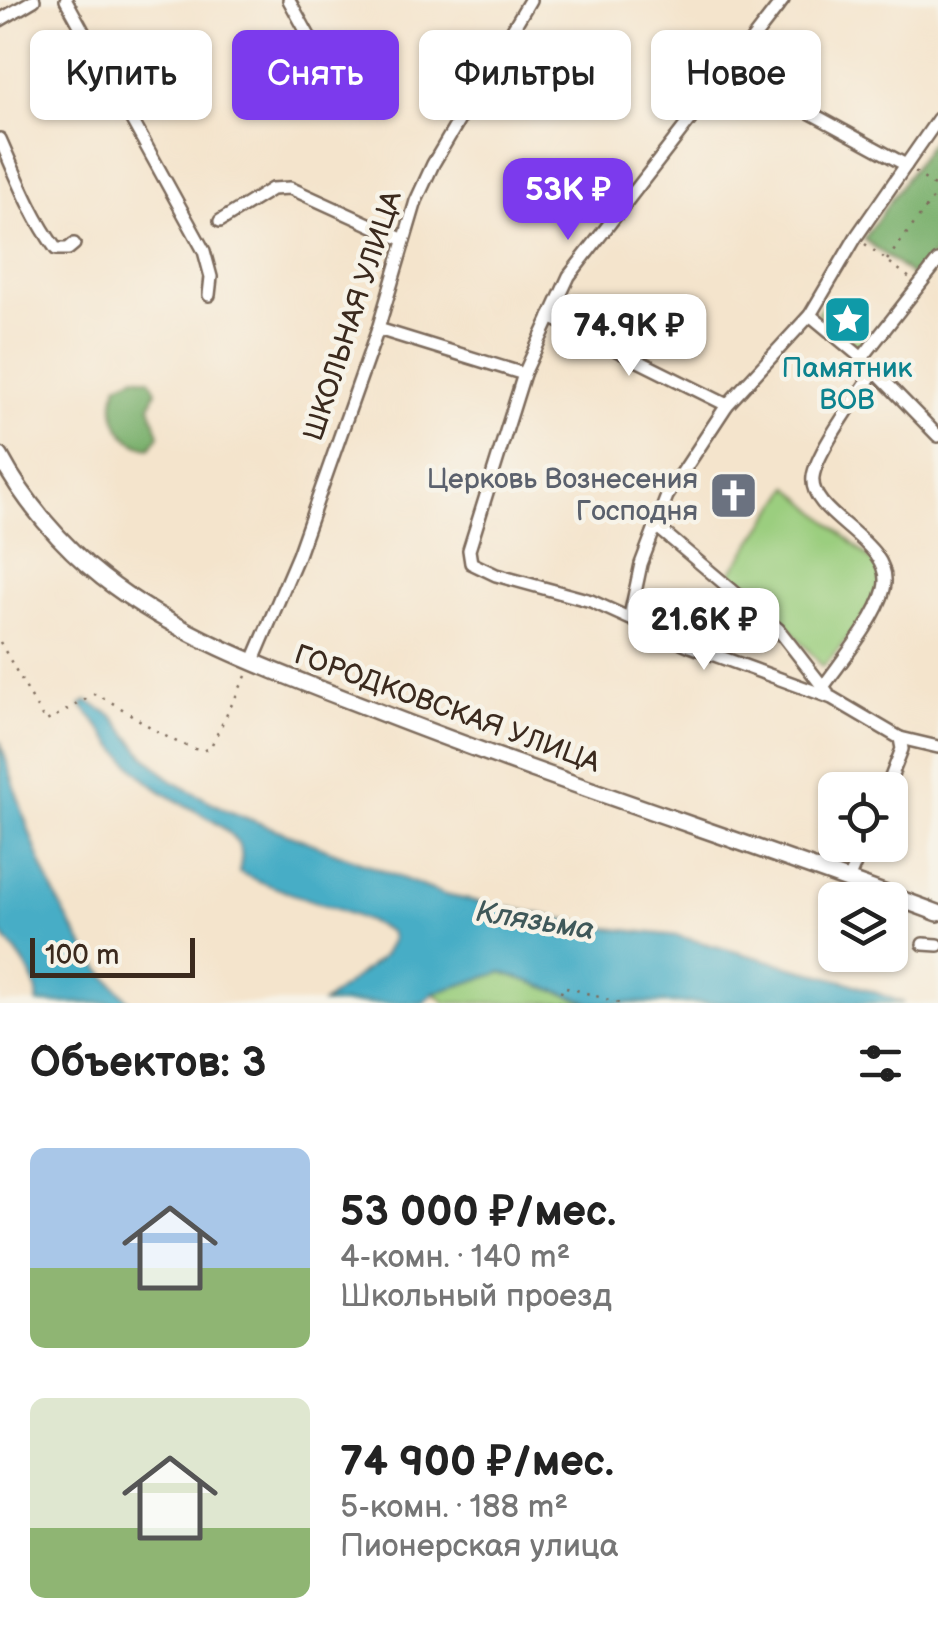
<!DOCTYPE html>
<html lang="ru">
<meta charset="utf-8">
<style>
:root{--surface:#fff;--page:#f2f2f2;--text:#222;--muted:#767676;--accent:#7c3aed}
body{margin:0;font-family:"Balsamiq Sans",sans-serif;background:var(--page);color:var(--text);height:100vh;display:flex;flex-direction:column;font-size:38px;white-space:nowrap}
*{box-sizing:border-box;margin:0}
p{font-size:32px;color:var(--muted)}
.icon{flex:none;width:55px;height:55px;fill:none;stroke:currentColor;stroke-width:2;stroke-linecap:round;stroke-linejoin:round}
.map{position:relative;height:1003px;overflow:hidden}
.panel{display:flex;flex-direction:column;background:var(--surface);flex:1}
.panel>*{flex:none}
.hud{position:absolute;left:30px;top:30px;width:880px;height:90px;display:flex;gap:20px}
.controls{position:absolute;left:818px;top:772px;display:grid;gap:20px}
.controls a{display:grid;place-items:center;width:90px;height:90px;border-radius:15px;background:var(--surface);box-shadow:0 2px 8px #0004;font-size:50px}
.scale{position:absolute;left:30px;bottom:25px;width:165px;box-sizing:border-box;padding-left:10px;border:5px solid #3b2a1e;border-top:0;font-size:28px;line-height:35px;white-space:nowrap;color:#3b2a1e;-webkit-text-stroke:8px #f7f3e8;paint-order:stroke}
.price{position:absolute;translate:-50% -85px;padding:0 22px;border-radius:20px;background:#fff;color:#222;font-size:32px;line-height:65px;filter:drop-shadow(0 2px 5px #0008)}
.price::after{content:'';position:absolute;left:50%;top:60px;width:30px;height:22px;margin-left:-15px;background:inherit;clip-path:polygon(0 0,100% 0,50% 100%)}
.price.selected{background:var(--accent);color:#fff}
ul{padding:0;list-style:none}
li{display:flex;align-items:center;gap:30px;height:250px;padding:0 30px}
li span{display:grid;place-items:center;flex:none;width:280px;height:200px;border-radius:15px;color:#555}
li>.icon{margin-inline-start:auto}
span .icon{width:120px;height:120px;fill:#fffc;stroke-width:1}
li b{font-size:42px}
h2{display:flex;justify-content:space-between;align-items:center;height:120px;padding:0 30px;font-size:42px}
.tag{padding:0 35px;border-radius:15px;background:var(--surface);box-shadow:0 2px 8px #0004;font-size:35px;line-height:90px}
.tag.selected{background:var(--accent);color:#fff}
.map>svg:first-child{display:block}
.green{fill:#9bce7f;stroke:#6b7c4e;stroke-width:2.5}
.forest{fill:#7cb16e;stroke:#5c6e46;stroke-width:2.5}
.water{fill:#46adc6;stroke:#406c72;stroke-width:2.5}
.lines{fill:none;stroke-linecap:round;stroke-linejoin:round}
.minor-casing{stroke:#7c6b5b;stroke-width:16}
.major-casing{stroke:#7c6b5b;stroke-width:20}
.path{stroke:#7c6b5b;stroke-width:2.5;stroke-dasharray:2.5 8;stroke-linecap:butt}
.minor{stroke:#fff;stroke-width:11}
.major{stroke:#fff;stroke-width:15}
.labels{text-anchor:middle;dominant-baseline:central;stroke-width:9;stroke-linejoin:round;paint-order:stroke}
.street-label{font-size:28px;fill:#3b2a1e;stroke:#f7f3e8}
.culture-label{font-size:28px;fill:#0d838f;stroke:#f7f3e8}
.worship-label{font-size:28px;fill:#5b616d;stroke:#f7f3e8;text-anchor:end}
.water-label{font-size:30px;font-style:italic;fill:#3f5859;stroke:#f7f3e8}
</style>
<div class="map">
<svg width="938" height="1003" viewBox="0 0 938 1003">
<rect width="100%" height="100%" fill="#f7f3e8"/>
<filter id="ink" filterUnits="userSpaceOnUse"><feTurbulence type="fractalNoise" baseFrequency=".01" numOctaves="2"/><feDisplacementMap in="SourceGraphic" scale="20" xChannelSelector="R" yChannelSelector="G"/><feConvolveMatrix kernelMatrix="1 2 1 2 8 2 1 2 1" color-interpolation-filters="sRGB"/></filter>
<filter id="wash" filterUnits="userSpaceOnUse"><feTurbulence type="fractalNoise" baseFrequency=".0048" numOctaves="4" result="noise"/><feDisplacementMap in="SourceGraphic" scale="40" xChannelSelector="R" yChannelSelector="G"/><feGaussianBlur stdDeviation="2.25" result="paint"/><feColorMatrix in="noise" values="0 0 0 0 0 0 0 0 0 0 0 0 0 0 0 0 0 1.4 0 .05"/><feComposite in="paint" operator="in"/></filter>
<g filter="url(#wash)">
<rect width="100%" height="100%" fill="#f4e4cc"/>
<g class="green">
<path d="M 824,304 L 869,339 L 861,349 L 817,313 Z"/>
<path d="M 790,487 L 880,568 C 887,594 841,648 823,667 L 785,623 L 730,574 Z"/>
<path d="M 502,972 L 591,1003 L 446,1003 L 434,993 Z"/>
</g>
<g class="forest">
<path d="M 938,132 L 938,248 L 915,278 L 864,239 Z"/>
<path d="M 136,376 L 150,379 L 156,391 L 150,406 L 159,435 L 150,448 C 119,442 107,413 118,384 Z"/>
</g>
<g class="water">
<path d="M 87,701 L 113,716 L 144,755 L 172,781 L 226,810 L 445,895 L 606,928 L 678,936 L 847,982 L 904,1003 L 591,1003 L 502,972 L 434,993 L 423,1003 L 323,1003 L 382,957 L 392,939 L 390,932 C 342,906 288,897 239,872 C 241,861 244,852 237,842 C 217,816 179,806 154,786 C 126,765 104,731 81,705 Z"/>
<path d="M 0,740 C 23,816 47,897 95,962 C 105,977 119,990 131,1003 L 37,1003 C 41,980 14,949 0,932 Z"/>
</g>
</g>
<g filter="url(#ink)">
<g class="lines">
<defs>
<g id="minor">
<path d="M 66,0 L 204,251 L 211,277 L 209,295"/>
<path d="M 289,0 L 320,56"/>
<path d="M 783,0 L 569,276 L 524,374 L 469,550 L 471,563 L 496,575 L 591,601 L 690,646 L 832,698 L 900,738 L 902,749 L 886,790"/>
<path d="M 0,20 L 34,0"/>
<path d="M 730,69 L 906,165"/>
<path d="M 0,139 C 17,177 31,215 56,249 L 68,249 L 74,244"/>
<path d="M 220,221 L 272,189 L 290,188 L 404,240"/>
<path d="M 810,315 L 862,358 L 938,436"/>
<path d="M 550,317 L 727,405"/>
<path d="M 378,329 L 524,374"/>
<path d="M 862,358 L 938,261"/>
<path d="M 655,525 L 778,629 L 827,692"/>
<path d="M 630,616 L 641,564 L 667,496 L 727,405 L 810,315 L 856,237 L 938,119"/>
<path d="M 252,663 L 298,555 L 378,329 L 416,201 L 433,164 L 530,0"/>
<path d="M 823,687 C 842,660 876,620 884,589 C 896,541 808,517 813,477 C 816,452 859,395 874,371"/>
<path d="M 900,738 L 938,747"/>
<path d="M 848,880 L 863,845"/>
<path d="M 923,944 L 938,945"/>
</g>
<path id="major" d="M 0,456 C 24,501 61,545 102,577 C 181,639 281,674 374,710 C 560,783 751,843 938,913"/>
</defs>
<use href="#minor" class="minor-casing"/>
<use href="#major" class="major-casing"/>
<g class="path">
<path d="M 915,172 L 938,189"/>
<path d="M 865,244 L 910,278"/>
<path d="M 887,260 L 938,192"/>
<path d="M 0,642 L 45,722 L 95,694 C 131,710 164,743 203,751 L 211,746 L 248,672"/>
<path d="M 524,1003 L 534,1003"/>
<path d="M 558,1003 L 563,986 L 619,1003"/>
</g>
<use href="#minor" class="minor"/>
<use href="#major" class="major"/>
</g>
</g>
<defs>
<symbol id="sight-square" viewBox="-11 -11 22 22"><rect x="-9" y="-9" width="18" height="18" rx="4" fill="#0f9aa8" stroke="#f7f3e8"/><path d="M0-6L1.8-2.2L6-1.7L2.9 1.2L3.7 5.4L0 3.3L-3.7 5.4L-2.9 1.2L-6-1.7L-1.8-2.2Z" fill="#fff"/></symbol>
<symbol id="church-square" viewBox="-11 -11 22 22"><rect x="-9" y="-9" width="18" height="18" rx="4" fill="#6b7280" stroke="#f7f3e8"/><path d="M-1.2-6h2.4v3.5h3.3v2.4h-3.3V6h-2.4V-.1h-3.3v-2.4h3.3Z" fill="#fff"/></symbol>
</defs>
<g fill-rule="evenodd">
<use href="#sight-square" x="820" y="292" width="55" height="55"/>
<use href="#church-square" x="706" y="468" width="55" height="55"/>
</g>
<g class="labels">
<g class="street-label">
<text transform="translate(353 316) rotate(-72)">ШКОЛЬНАЯ УЛИЦА</text>
<text transform="translate(447 709) rotate(20)">ГОРОДКОВСКАЯ УЛИЦА</text>
</g>
<g class="culture-label">
<text x="847" y="368">Памятник<tspan x="847" dy="32">ВОВ</tspan></text>
</g>
<g class="worship-label">
<text x="698" y="479">Церковь Вознесения<tspan x="698" dy="32">Господня</tspan></text>
</g>
<g class="water-label">
<text transform="translate(535 921) rotate(9)">Клязьма</text>
</g>
</g>
</svg>
<div class="controls">
<a><svg class="icon" aria-label="locate" viewBox="0 0 24 24"><circle cx="12" cy="12" r="6"/><path d="M12 2v4M12 18v4M2 12h4M18 12h4"/></svg></a>
<a><svg class="icon" aria-label="layers" viewBox="0 0 24 24"><path d="M12 4l9 5-9 5-9-5zM3 14l9 5 9-5"/></svg></a>
</div>
<div class="scale">100 m</div>
<b class="price selected" style="left:568px;top:243px">53K ₽</b>
<b class="price" style="left:629px;top:379px">74.9K ₽</b>
<b class="price" style="left:704px;top:673px">21.6K ₽</b>
<div class="hud">
<a class="tag">Купить</a>
<a class="tag selected">Снять</a>
<a class="tag">Фильтры</a>
<a class="tag">Новое</a>
</div>
</div>
<section class="panel">
<h2>Объектов: 3<svg class="icon" aria-label="filters" viewBox="0 0 24 24"><path d="M4 7h16M4 17h16"/><circle cx="9" cy="7" r="2"/><circle cx="15" cy="17" r="2"/></svg></h2>
<ul>
<li><span style="background:linear-gradient(#a9c7e8 60%,#8fb573 0)"><svg class="icon" aria-label="home" viewBox="0 0 24 24"><path d="M3 11l9-7 9 7M6 9v11h12V9"/></svg></span><div><b>53 000 ₽/мес.</b><p>4-комн. · 140 m²</p><p>Школьный проезд</p></div></li>
<li><span style="background:linear-gradient(#dfe7d0 65%,#8fb573 0)"><svg class="icon" aria-label="home" viewBox="0 0 24 24"><path d="M3 11l9-7 9 7M6 9v11h12V9"/></svg></span><div><b>74 900 ₽/мес.</b><p>5-комн. · 188 m²</p><p>Пионерская улица</p></div></li>
</ul>
</section>
